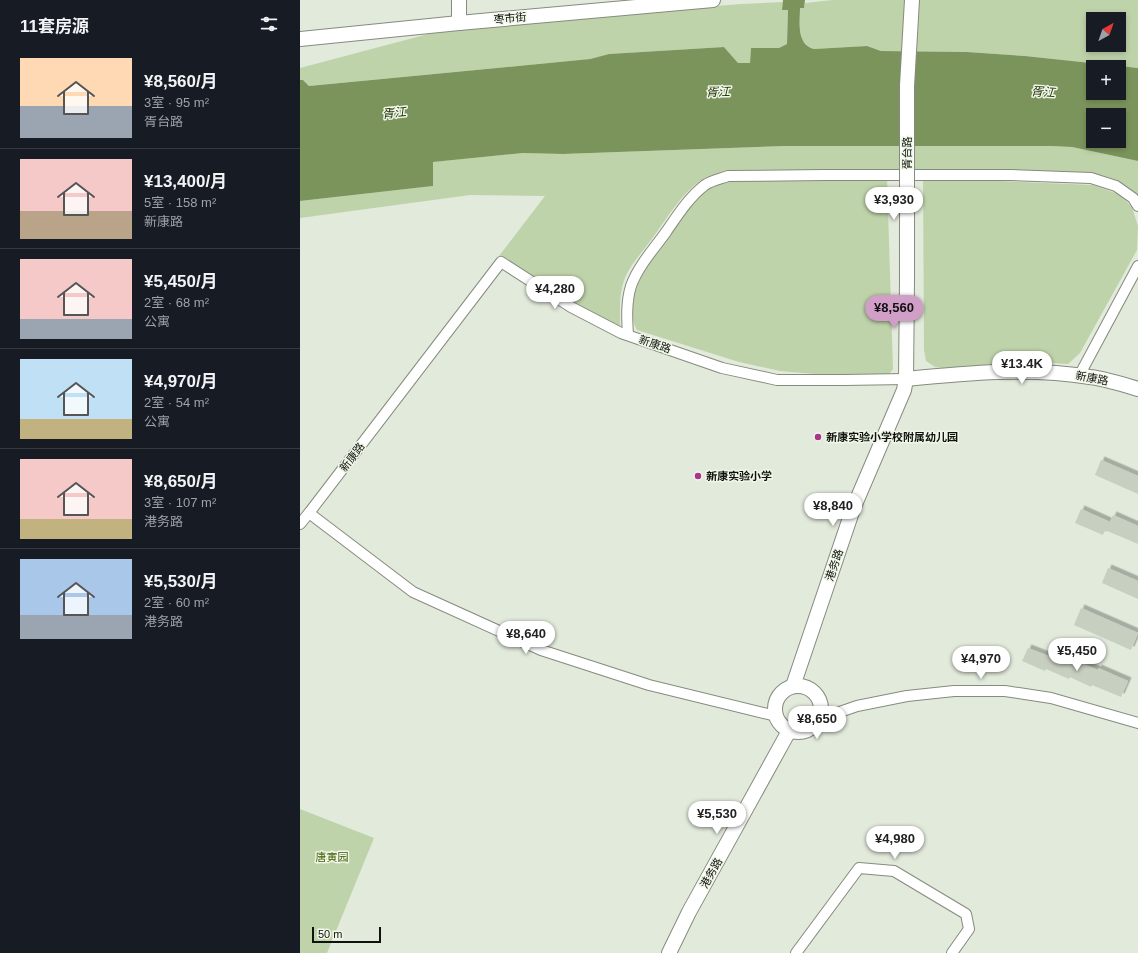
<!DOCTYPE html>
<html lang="zh">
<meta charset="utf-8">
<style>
:root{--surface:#171b24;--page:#242831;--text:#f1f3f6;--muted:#9ea1a6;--line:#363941;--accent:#d19ec7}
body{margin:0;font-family:Helvetica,"Noto Sans SC",sans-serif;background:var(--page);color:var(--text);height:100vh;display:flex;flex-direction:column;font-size:15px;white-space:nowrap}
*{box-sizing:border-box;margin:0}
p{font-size:13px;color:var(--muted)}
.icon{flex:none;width:22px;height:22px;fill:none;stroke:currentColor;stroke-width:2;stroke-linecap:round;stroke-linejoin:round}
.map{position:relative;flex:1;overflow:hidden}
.drawer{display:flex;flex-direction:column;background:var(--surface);width:300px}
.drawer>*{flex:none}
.needle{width:26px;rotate:40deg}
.fabs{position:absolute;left:786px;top:12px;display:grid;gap:8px}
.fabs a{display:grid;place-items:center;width:40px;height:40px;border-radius:0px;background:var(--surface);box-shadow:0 2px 6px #0003;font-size:20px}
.scale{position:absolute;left:12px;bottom:10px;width:69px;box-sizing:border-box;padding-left:4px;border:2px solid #0f120d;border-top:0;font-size:11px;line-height:14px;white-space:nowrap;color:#0f120d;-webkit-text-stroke:3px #f0f7e8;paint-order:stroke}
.price{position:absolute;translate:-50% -34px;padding:0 9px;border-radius:14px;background:#fff;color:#222;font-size:13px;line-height:26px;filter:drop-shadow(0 1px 2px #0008)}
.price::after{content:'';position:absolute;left:50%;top:24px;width:12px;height:9px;margin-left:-6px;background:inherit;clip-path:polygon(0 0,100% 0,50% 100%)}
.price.current{background:var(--accent);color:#111}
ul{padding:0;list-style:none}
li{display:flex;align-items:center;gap:12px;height:100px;padding:0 20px}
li+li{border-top:1px solid var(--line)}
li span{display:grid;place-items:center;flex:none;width:112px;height:80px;border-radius:0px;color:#555}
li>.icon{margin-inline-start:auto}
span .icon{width:48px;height:48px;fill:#fffc;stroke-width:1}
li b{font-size:17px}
h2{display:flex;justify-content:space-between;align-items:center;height:48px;padding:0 20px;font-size:17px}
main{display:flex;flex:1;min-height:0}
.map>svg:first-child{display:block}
.green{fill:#bfd3aa;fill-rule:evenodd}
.water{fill:#7b945c;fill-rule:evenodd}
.building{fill:#c7cfc0;filter:url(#shadow)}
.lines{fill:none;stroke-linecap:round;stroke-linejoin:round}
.street-casing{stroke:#858b7e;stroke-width:12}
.secondary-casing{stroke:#858b7e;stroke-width:16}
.street{stroke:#fff;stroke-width:10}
.secondary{stroke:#fff;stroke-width:14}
.secondary-bridge-casing{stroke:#858b7e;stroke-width:16;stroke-linecap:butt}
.secondary-bridge{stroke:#fff;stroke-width:14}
.poi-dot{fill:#a9358e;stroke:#f0f7e8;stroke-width:1.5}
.labels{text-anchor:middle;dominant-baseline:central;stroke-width:3;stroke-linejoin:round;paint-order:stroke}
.street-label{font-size:11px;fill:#0f120d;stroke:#f0f7e8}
.poi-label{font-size:11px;font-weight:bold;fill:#0f120d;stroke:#f0f7e8;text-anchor:start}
.park-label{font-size:11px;fill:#3d5b00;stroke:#f0f7e8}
.water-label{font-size:12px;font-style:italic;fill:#24340a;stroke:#f0f7e8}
</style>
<main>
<section class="drawer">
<h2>11套房源<svg class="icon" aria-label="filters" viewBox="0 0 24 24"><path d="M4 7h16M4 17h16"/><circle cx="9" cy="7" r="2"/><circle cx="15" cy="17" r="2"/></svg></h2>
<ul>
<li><span style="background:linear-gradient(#ffd9b3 60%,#9aa5b1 0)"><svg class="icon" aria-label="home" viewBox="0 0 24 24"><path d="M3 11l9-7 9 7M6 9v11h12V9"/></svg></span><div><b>¥8,560/月</b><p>3室 · 95 m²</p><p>胥台路</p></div></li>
<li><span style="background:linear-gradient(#f6c9c9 65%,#b9a48a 0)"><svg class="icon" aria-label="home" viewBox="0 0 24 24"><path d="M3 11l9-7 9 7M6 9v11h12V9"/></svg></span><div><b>¥13,400/月</b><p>5室 · 158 m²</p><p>新康路</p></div></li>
<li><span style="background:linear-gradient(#f6c9c9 75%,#9aa5b1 0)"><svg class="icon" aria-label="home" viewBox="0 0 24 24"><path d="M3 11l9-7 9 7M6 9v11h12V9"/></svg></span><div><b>¥5,450/月</b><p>2室 · 68 m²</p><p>公寓</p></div></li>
<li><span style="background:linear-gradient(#bfe0f5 75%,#c2b280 0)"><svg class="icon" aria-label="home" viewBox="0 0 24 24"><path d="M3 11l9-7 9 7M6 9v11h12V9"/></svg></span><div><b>¥4,970/月</b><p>2室 · 54 m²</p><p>公寓</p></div></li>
<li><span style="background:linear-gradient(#f6c9c9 75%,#c2b280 0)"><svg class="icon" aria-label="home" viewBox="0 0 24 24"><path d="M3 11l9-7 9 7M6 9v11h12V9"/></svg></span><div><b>¥8,650/月</b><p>3室 · 107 m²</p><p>港务路</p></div></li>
<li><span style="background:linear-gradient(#a9c7e8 70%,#9aa5b1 0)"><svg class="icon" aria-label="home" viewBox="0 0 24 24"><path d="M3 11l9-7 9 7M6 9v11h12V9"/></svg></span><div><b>¥5,530/月</b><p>2室 · 60 m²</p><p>港务路</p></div></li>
</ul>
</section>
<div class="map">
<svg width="838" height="953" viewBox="0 0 838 953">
<defs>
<filter id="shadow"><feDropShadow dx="3.5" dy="-3.5" stdDeviation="0" flood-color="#0004"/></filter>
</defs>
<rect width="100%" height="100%" fill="#e2eadb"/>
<g class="green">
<path d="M 533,0 L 838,0 L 838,68 L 725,56 L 667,52 L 581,51 L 567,46 L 514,49 L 508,46 L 502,40 L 500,29 L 500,7 L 504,7 L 505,3 ZM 793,19 L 819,19 L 819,45 L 793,45 Z"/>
<path d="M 483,2 L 482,10 L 488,10 L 487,44 L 479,48 L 451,48 L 450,63 L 438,63 L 424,47 L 309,54 L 290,59 L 9,86 L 3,80 L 0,80 L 0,68 L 147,29 L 306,15 L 441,4 Z"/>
<path d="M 485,146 L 751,146 L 772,147 L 838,161 L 838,199 C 834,195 831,191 827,187 C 809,172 782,173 760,171 L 434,170 C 424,172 414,173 405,178 C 382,191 366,220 351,240 C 341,254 327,268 323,284 C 319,297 320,313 320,327 L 275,304 L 199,256 L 245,196 L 170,195 L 0,218 L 0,201 L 133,186 L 132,162 L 223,153 L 263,154 Z"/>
<path d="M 587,178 L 593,369 C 588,377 582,378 573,379 L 480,371 L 439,362 L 337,330 C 326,312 336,286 345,269 L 397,197 C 408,187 418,183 431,181 Z"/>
<path d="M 623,180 L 700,181 L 793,185 L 818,194 L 826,201 L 832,207 L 838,226 L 837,250 L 780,353 L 768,364 L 731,362 L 642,368 L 635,367 L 626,361 L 624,350 Z"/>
<path d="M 0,809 L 74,838 L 27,953 L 0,953 Z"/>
</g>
<path class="water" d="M 483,0 L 505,0 L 504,8 L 500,8 C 500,22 496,44 514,49 L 567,46 L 581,51 L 667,52 L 725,56 L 838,68 L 838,161 L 772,147 L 751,146 L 485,146 L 263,154 L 223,153 L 133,162 L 133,186 L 0,201 L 0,80 L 3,80 L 9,86 L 290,59 L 309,54 L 424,47 L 438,63 L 450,63 L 451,48 L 479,48 L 487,44 L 488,10 L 482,10 ZM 793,67 L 819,67 L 819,93 L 793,93 ZM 793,115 L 819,115 L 819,141 L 793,141 Z"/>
<g class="building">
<path d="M 801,460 L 838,476 L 838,494 L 795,475 Z"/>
<path d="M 781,509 L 810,522 L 813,515 L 838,526 L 838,544 L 805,530 L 803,535 L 775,523 Z"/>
<path d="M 808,568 L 838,581 L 838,599 L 802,583 Z"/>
<path d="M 781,608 L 838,633 L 831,650 L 774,625 Z"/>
<path d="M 728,648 L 751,657 L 753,653 L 775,663 L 776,661 L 798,670 L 798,668 L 828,681 L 821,697 L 792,685 L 791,687 L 770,677 L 769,679 L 746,669 L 745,671 L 722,661 Z"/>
</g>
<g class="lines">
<defs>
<g id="street">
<path d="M 328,335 C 327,319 326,302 331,286 C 338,266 354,249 366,232 C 377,216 389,197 405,185 C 412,180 420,179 428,176 L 525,175 L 711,175 L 791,178 L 816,186 L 833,198 L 838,206"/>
<path d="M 779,376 L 838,266"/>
<path d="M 9,513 L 201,262 L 271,307 L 321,333 L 422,368 L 477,380 L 544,380 L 606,379"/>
<path d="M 0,524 L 9,513 L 113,592 L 241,650 L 349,685 L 476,716"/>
<path d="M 521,715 L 534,714 L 557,706 L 607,696 L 654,691 L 705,691 L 751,698 L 838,723"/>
<path d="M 496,953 L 559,868 L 594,871 L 666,914 L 669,929 L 652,953"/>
</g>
<g id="secondary">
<path d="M 159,23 L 159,0"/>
<path d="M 0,39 L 159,23 L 413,0"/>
<path d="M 607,163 L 607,86 L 612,0"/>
<path d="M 606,379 C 667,373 729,367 790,377 C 806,379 822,384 838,389"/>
<circle cx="498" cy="709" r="23"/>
<path d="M 493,686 L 553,509 L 604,390 L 606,379 L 607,280"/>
<path d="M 369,953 L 389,912 L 489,731"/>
</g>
</defs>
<use href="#street" class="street-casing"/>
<use href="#secondary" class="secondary-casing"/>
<use href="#street" class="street"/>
<use href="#secondary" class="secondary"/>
<defs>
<path id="secondary-bridge" d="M 607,280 L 607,163"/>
</defs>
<use href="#secondary-bridge" class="secondary-bridge-casing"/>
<use href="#secondary-bridge" class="secondary-bridge"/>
</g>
<g class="poi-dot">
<circle cx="518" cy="437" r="4"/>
<circle cx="398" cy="476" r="4"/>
</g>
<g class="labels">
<g class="street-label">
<text transform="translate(210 18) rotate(-5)">枣市街</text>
<text transform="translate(607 153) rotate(-90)">胥台路</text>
<text transform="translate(355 344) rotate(19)">新康路</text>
<text transform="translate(792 378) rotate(10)">新康路</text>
<text transform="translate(52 457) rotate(-53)">新康路</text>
<text transform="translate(534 565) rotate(-71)">港务路</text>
<text transform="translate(411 873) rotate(-61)">港务路</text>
</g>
<g class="poi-label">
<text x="526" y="437">新康实验小学校附属幼儿园</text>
<text x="406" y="476">新康实验小学</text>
</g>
<g class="park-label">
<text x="32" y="857">唐寅园</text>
</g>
<g class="water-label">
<text transform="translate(418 92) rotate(-1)">胥江</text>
<text transform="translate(743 92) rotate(4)">胥江</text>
<text transform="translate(94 113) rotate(-6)">胥江</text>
</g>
</g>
</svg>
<div class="fabs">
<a><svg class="needle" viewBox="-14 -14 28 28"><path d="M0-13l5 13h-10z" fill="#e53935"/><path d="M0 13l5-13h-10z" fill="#9ea1a6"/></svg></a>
<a>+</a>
<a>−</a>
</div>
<div class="scale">50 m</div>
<b class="price" style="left:594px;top:221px">¥3,930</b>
<b class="price" style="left:255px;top:310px">¥4,280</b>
<b class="price current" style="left:594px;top:329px">¥8,560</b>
<b class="price" style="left:722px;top:385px">¥13.4K</b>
<b class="price" style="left:533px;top:527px">¥8,840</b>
<b class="price" style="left:226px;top:655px">¥8,640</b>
<b class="price" style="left:777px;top:672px">¥5,450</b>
<b class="price" style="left:681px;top:680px">¥4,970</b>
<b class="price" style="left:517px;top:740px">¥8,650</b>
<b class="price" style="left:417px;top:835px">¥5,530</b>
<b class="price" style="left:595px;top:860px">¥4,980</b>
</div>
</main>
